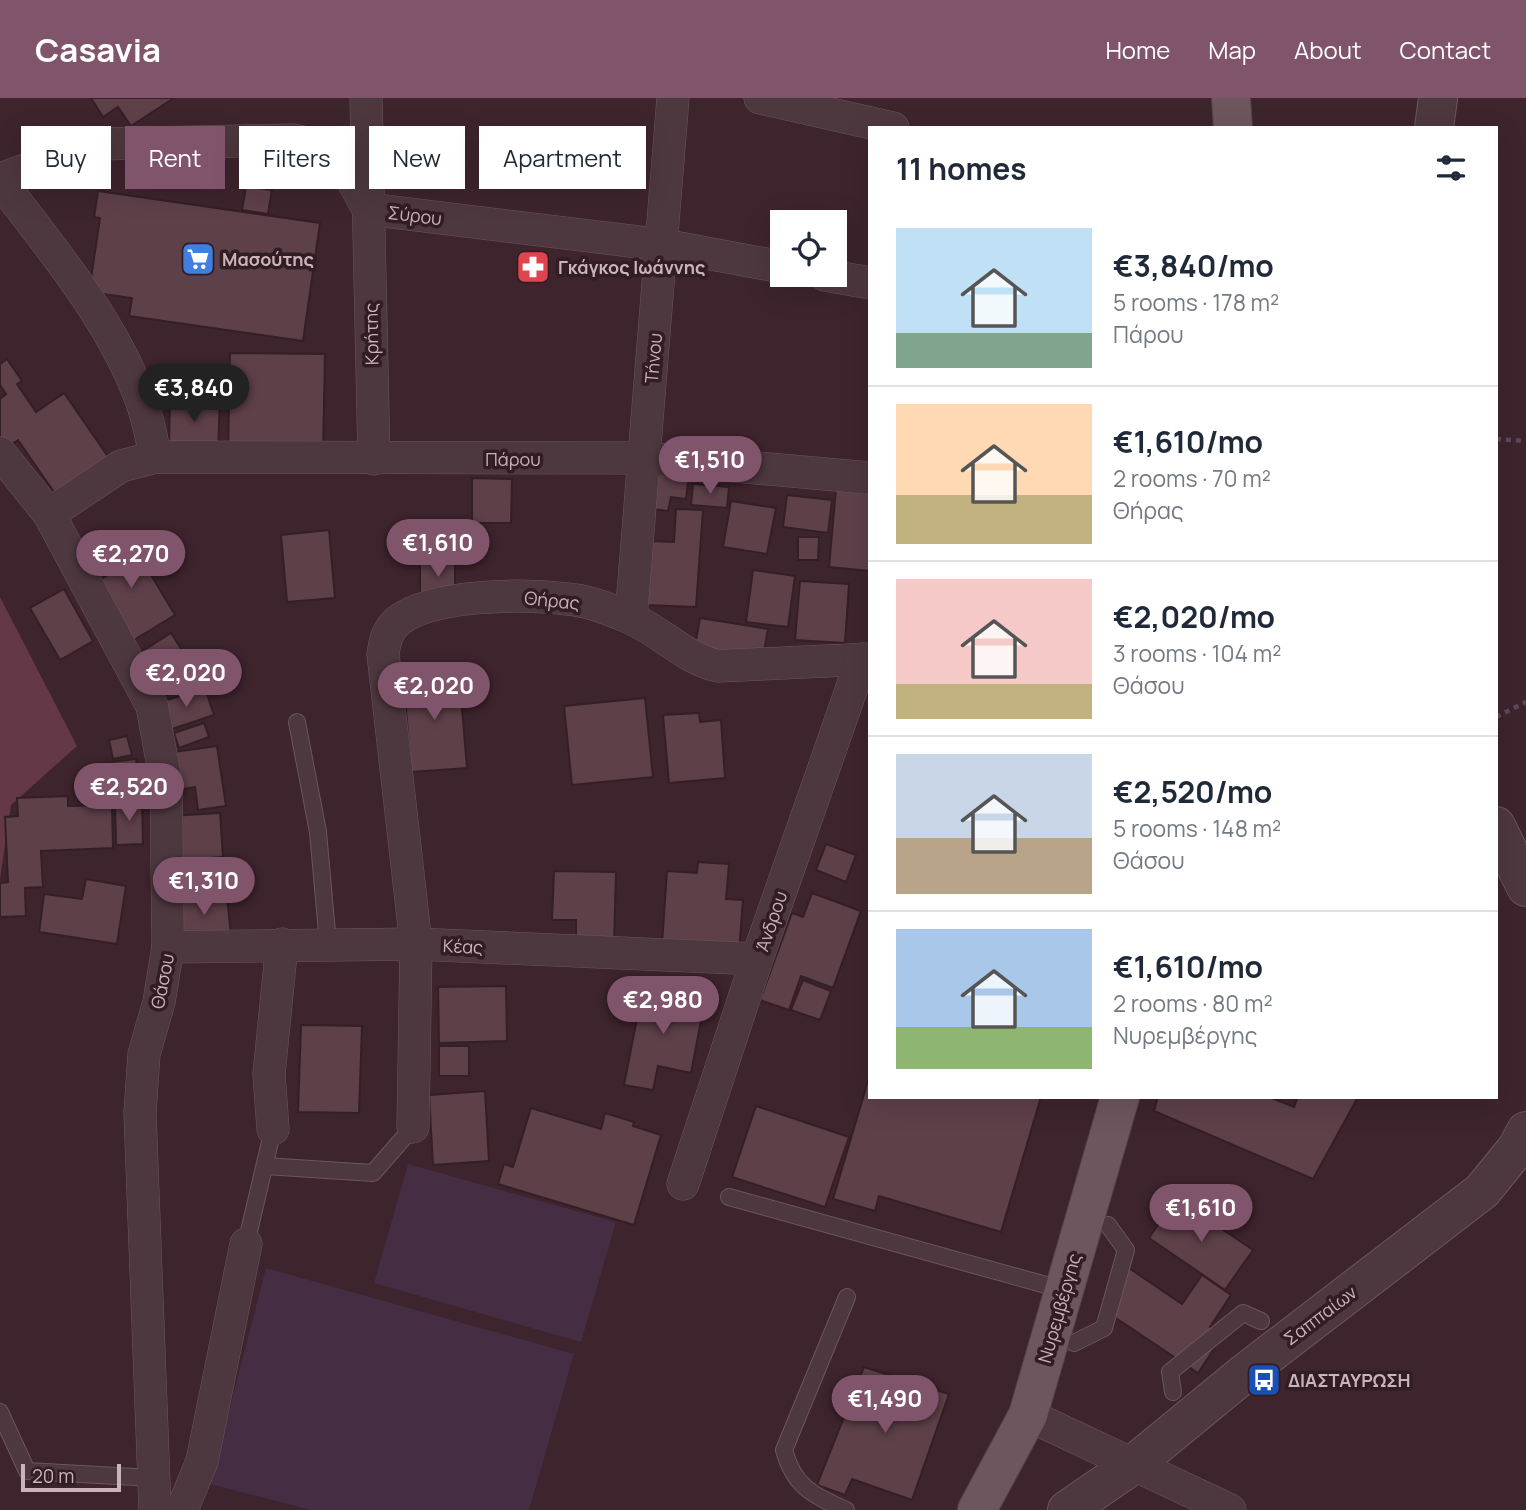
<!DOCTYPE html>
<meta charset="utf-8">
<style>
:root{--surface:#fff;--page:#f2f2f3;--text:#1f2937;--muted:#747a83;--line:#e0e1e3;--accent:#80556b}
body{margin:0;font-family:Manrope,sans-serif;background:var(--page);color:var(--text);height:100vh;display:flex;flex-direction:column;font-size:26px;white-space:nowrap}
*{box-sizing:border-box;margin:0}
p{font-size:23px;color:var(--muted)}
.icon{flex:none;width:38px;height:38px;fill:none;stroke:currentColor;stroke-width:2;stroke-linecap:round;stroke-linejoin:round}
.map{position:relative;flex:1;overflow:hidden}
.side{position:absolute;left:868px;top:28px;width:630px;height:973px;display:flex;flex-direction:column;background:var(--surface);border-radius:0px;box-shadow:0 7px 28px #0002}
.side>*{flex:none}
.top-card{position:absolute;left:21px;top:28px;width:665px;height:63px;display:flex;gap:14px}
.fabs{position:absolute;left:770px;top:112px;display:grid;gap:14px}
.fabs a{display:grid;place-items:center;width:77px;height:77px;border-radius:0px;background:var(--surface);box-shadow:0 7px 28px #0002;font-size:35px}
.scale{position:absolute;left:21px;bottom:18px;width:100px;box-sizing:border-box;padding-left:7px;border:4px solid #c9b4ba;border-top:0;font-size:19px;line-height:24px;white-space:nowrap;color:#c9b4ba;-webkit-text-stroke:5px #331d24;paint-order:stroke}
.price{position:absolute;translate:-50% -60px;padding:0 16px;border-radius:24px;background:var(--accent);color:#fff;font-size:23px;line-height:46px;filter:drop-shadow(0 2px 4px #0008)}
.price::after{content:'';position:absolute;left:50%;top:42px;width:21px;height:16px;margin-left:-10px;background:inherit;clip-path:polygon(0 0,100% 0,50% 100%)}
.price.current{background:#222;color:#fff}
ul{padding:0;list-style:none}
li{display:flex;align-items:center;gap:21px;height:175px;padding:0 28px}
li+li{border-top:2px solid var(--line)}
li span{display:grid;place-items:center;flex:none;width:196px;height:140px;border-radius:0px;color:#555}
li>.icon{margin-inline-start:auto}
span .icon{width:84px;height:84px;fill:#fffc;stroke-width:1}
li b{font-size:30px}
h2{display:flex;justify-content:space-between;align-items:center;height:84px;padding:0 28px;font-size:30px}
.tag{padding:0 24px;border-radius:0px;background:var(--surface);box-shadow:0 7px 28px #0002;font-size:24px;line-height:63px}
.tag.current{background:var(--accent);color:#fff}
header{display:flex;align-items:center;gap:42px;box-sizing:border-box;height:98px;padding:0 35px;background:var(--accent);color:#fff}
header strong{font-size:33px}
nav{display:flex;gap:38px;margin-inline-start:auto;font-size:24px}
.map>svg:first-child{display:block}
.green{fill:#452d44}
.water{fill:#653847}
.building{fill:#5e4049;stroke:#351f26;stroke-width:2}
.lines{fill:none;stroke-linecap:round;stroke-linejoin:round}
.service-casing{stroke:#6c565d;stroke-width:18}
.minor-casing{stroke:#6c565d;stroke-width:33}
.tertiary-casing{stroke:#6c565d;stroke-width:40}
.primary-casing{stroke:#574148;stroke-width:40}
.path{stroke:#60485b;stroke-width:4.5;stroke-dasharray:5 5;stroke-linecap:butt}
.service{stroke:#4e383f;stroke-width:16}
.minor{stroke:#4e383f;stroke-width:32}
.tertiary{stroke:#4e383f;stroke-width:38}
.primary{stroke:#6e565e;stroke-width:38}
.labels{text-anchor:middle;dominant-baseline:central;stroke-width:7;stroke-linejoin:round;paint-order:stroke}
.street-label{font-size:18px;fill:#c9b4ba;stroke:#331d24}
.poi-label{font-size:18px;font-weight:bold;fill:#c9b4ba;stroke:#331d24;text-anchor:start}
</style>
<header>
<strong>Casavia</strong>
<nav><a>Home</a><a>Map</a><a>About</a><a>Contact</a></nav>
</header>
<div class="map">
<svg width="1526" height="1412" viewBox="0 0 1526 1412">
<rect width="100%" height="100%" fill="#3e242d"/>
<g class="green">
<path d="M 408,1066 L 616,1124 L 581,1244 L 374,1185 Z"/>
<path d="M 266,1170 L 574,1256 L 529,1412 L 311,1412 L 210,1386 Z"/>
</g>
<path class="water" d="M 0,499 L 77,648 L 11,707 L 0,781 Z"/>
<g class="building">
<path d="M 91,0 L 174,0 L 131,28 L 118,9 L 103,19 Z"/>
<path d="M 246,88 L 272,92 L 268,116 L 242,112 Z"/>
<path d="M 98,93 L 320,125 L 303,243 L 129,218 L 132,200 L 89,194 L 100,120 L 94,119 Z"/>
<path d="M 230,255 L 325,256 L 323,356 L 228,354 Z"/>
<path d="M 7,261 L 22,283 L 17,286 L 36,314 L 64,295 L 109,360 L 56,397 L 18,342 L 4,351 L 0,346 L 0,301 L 6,296 L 0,287 L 0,266 Z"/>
<path d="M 170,297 L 220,298 L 218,355 L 169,354 Z"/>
<path d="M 650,374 L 689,378 L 686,401 L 671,399 L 668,413 L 645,410 Z"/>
<path d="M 472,380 L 512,381 L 511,425 L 472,425 Z"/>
<path d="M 693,386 L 729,389 L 727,410 L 691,407 Z"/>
<path d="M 836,391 L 869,394 L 870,473 L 829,469 Z"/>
<path d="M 787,397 L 832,402 L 828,435 L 783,429 Z"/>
<path d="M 731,403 L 776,410 L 767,456 L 723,449 Z"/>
<path d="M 676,411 L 703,412 L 696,509 L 646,507 L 650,443 L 674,444 Z"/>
<path d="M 329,432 L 335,500 L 287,504 L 281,437 Z"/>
<path d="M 126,435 L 175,517 L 129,545 L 93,486 L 111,475 L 97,452 Z"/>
<path d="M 798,439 L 819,439 L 818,462 L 798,462 Z"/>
<path d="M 420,466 L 455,466 L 455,497 L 420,496 Z"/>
<path d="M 753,472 L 795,478 L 788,529 L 746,524 Z"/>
<path d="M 800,483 L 849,486 L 845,545 L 795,542 Z"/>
<path d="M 64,491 L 93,543 L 60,562 L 30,510 Z"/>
<path d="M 700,520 L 768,531 L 762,564 L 694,553 Z"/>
<path d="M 171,535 L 194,571 L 156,595 L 133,559 Z"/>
<path d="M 437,570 L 438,587 L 460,586 L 467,670 L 411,674 L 403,572 Z"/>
<path d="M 205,590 L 214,617 L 166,633 L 158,605 Z"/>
<path d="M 645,600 L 653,679 L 572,687 L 564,608 Z"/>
<path d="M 699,615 L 700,624 L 721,622 L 725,680 L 669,685 L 663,617 Z"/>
<path d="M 204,625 L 209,639 L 179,650 L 174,635 Z"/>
<path d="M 127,638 L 132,657 L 113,661 L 109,642 Z"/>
<path d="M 217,648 L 226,708 L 198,712 L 195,689 L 179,692 L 174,654 Z"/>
<path d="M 136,661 L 140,700 L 99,705 L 94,666 Z"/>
<path d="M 68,698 L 68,708 L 112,707 L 113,750 L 41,753 L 43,789 L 25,790 L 26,818 L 0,819 L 0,785 L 8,784 L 5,719 L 18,718 L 17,700 Z"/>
<path d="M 142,703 L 143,746 L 116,747 L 115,704 Z"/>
<path d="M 220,715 L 223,759 L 173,763 L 171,718 Z"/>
<path d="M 826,746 L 856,757 L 846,784 L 816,772 Z"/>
<path d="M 698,764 L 729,766 L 726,801 L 743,802 L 739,853 L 662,847 L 667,773 L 697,775 Z"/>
<path d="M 554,773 L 616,774 L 614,847 L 576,846 L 576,822 L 552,822 Z"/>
<path d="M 86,781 L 126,788 L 117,846 L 39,834 L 44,796 L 82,801 Z"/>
<path d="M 812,795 L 861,813 L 833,890 L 801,878 L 789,912 L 760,902 L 792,815 L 803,819 Z"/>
<path d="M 202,796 L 203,800 L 227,798 L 231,838 L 182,843 L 177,798 Z"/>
<path d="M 803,882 L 831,893 L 820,922 L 791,912 Z"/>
<path d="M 506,888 L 507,943 L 439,945 L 438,889 Z"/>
<path d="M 643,890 L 705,902 L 691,975 L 658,968 L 653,992 L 624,987 Z"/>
<path d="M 301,927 L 362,928 L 359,1015 L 298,1014 Z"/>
<rect x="439" y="948" width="30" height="30"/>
<path d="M 870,976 L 870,999 L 1041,999 L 1001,1134 L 879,1098 L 875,1113 L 833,1101 Z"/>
<path d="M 485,993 L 489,1063 L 433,1067 L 429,997 Z"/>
<path d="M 1158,999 L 1269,999 L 1294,1009 L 1298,999 L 1358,999 L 1313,1081 L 1154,1013 Z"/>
<path d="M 756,1008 L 849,1039 L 825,1109 L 732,1079 Z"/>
<path d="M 531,1010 L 601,1031 L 605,1015 L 634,1024 L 633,1028 L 661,1037 L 634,1127 L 498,1086 L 504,1066 L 513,1069 Z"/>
<path d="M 1176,1100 L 1253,1152 L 1225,1192 L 1149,1140 Z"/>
<path d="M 1129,1170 L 1182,1206 L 1202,1177 L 1231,1197 L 1210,1229 L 1223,1237 L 1198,1275 L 1101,1210 Z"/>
<path d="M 864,1269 L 949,1296 L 912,1402 L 852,1381 L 845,1397 L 817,1387 Z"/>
</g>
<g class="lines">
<defs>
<g id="service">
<path d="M 297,624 L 318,734 L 328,846"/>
<path d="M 265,1068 L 373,1075 L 413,1029"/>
<path d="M 729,1099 L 1064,1192"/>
<path d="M 246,1146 L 273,1031"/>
<path d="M 1074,1245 L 1104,1230 L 1126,1152 L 1108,1127"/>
<path d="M 1173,1294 L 1170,1274 L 1243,1215 L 1261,1223"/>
<path d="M 0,1314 L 27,1373 L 153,1380"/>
<path d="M 846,1412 C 813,1397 794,1389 784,1352 L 847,1199"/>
</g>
<g id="minor">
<path d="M 366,0 L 374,361"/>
<path d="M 760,0 L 893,30"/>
<path d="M 0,81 L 97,46 L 294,42 L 324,49 L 349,76 L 368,111 L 663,147 L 782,169"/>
<path d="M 0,83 C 50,148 113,224 141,302 C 148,320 151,340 156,359"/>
<path d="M 825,177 L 870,185"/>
<path d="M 0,355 L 49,416 L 152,608 L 166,684 L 168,849 L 159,904 L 144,956 L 140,1015 L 155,1412"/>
<path d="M 49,416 L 121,368 L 156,359 L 645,360 L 870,380"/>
<path d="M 631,520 L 673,0"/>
<path d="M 168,849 L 416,846 L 757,861"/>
<path d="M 413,1029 L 416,846 L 383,556 C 385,543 387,532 398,523 C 433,495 532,495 575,502 C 592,504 614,513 630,520 C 662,534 684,560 718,568 L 870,561"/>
<path d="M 273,1031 L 269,976 L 282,846"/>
<path d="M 683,1086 L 757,861 L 862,561"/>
<path d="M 1028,1317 L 1230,1412"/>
<path d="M 182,1412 L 202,1363 L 246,1146"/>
</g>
<g id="tertiary">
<path d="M 1434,30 L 1438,0"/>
<path d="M 1496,728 L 1526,789"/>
<path d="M 1067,1412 L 1134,1366 L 1246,1274 L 1482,1093 L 1517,1050 L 1526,1033"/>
</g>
<g id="primary">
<path d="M 1231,0 L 1233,30"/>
<path d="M 977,1412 L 1028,1317 L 1120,999"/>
</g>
</defs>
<use href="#service" class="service-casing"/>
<use href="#minor" class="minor-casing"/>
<use href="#tertiary" class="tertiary-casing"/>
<use href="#primary" class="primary-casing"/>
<g class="path">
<path d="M 1496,341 L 1526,343"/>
<path d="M 1496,619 L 1526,604"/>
</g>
<use href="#service" class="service"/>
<use href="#minor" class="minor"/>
<use href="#tertiary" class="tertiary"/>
<use href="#primary" class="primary"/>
</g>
<defs>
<symbol id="supermarket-square" viewBox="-11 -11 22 22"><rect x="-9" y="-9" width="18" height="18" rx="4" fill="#3f7fe0" stroke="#331d24"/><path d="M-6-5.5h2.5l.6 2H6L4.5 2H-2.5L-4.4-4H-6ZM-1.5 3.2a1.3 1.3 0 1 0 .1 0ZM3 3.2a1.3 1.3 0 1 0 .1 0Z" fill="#fff"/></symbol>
<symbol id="pharmacy-square" viewBox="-11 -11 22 22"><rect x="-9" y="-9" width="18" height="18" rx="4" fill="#e0444e" stroke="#331d24"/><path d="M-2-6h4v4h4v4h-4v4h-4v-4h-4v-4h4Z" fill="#fff"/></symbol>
<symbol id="bus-square" viewBox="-11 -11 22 22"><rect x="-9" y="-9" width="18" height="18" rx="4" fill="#1a4fb4" stroke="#331d24"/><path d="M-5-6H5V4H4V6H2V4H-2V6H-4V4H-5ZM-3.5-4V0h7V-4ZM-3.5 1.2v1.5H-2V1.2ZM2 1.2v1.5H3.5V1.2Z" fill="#fff"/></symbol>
</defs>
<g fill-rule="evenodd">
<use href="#supermarket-square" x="179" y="142" width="38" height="38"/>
<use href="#pharmacy-square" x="514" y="150" width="38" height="38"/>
<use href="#bus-square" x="1245" y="1263" width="38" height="38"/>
</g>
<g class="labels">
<g class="street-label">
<text transform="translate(415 117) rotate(7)">Σύρου</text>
<text transform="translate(371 236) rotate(-91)">Κρήτης</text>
<text transform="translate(653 260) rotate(-85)">Τήνου</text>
<text x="513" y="361">Πάρου</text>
<text transform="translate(552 502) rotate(6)">Θήρας</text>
<text transform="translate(771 823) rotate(-71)">Άνδρου</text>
<text transform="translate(463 848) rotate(3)">Κέας</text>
<text transform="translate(162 883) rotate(-79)">Θάσου</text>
<text transform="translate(1059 1210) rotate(-74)">Νυρεμβέργης</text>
<text transform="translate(1320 1217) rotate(-37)">Σαππαίων</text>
</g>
<g class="poi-label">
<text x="222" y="161">Μασούτης</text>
<text x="558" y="169">Γκάγκος Ιωάννης</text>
<text x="1288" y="1282">ΔΙΑΣΤΑΥΡΩΣΗ</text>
</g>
</g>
</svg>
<div class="fabs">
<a><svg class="icon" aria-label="locate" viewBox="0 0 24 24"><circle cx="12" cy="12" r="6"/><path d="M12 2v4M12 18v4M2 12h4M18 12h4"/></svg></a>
</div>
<div class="scale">20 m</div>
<b class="price current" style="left:194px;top:326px">€3,840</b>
<b class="price" style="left:710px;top:398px">€1,510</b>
<b class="price" style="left:438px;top:481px">€1,610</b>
<b class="price" style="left:131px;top:492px">€2,270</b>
<b class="price" style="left:186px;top:611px">€2,020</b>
<b class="price" style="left:434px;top:624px">€2,020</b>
<b class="price" style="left:129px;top:725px">€2,520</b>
<b class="price" style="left:204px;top:819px">€1,310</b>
<b class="price" style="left:663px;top:938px">€2,980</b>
<b class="price" style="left:1201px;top:1146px">€1,610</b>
<b class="price" style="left:885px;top:1337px">€1,490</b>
<div class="top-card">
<a class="tag">Buy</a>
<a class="tag current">Rent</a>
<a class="tag">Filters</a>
<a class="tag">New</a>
<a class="tag">Apartment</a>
</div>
<section class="side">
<h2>11 homes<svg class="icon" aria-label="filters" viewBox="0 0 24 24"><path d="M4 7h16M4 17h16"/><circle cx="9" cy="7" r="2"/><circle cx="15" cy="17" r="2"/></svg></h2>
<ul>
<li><span style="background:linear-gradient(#bfe0f5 75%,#7fa58c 0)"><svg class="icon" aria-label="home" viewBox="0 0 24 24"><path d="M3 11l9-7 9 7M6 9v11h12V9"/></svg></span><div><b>€3,840/mo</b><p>5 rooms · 178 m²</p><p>Πάρου</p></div></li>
<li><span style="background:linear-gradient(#ffd9b3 65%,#c2b280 0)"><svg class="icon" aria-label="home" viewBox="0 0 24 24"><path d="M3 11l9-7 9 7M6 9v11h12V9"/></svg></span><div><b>€1,610/mo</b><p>2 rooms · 70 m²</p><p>Θήρας</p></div></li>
<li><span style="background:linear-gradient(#f6c9c9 75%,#c2b280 0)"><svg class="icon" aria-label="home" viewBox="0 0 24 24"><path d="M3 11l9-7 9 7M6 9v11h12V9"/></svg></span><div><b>€2,020/mo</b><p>3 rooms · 104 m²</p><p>Θάσου</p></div></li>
<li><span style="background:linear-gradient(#c9d6e8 60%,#b9a48a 0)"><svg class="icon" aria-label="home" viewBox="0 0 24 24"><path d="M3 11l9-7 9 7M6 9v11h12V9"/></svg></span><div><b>€2,520/mo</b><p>5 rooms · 148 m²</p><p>Θάσου</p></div></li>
<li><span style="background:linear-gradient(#a9c7e8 70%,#8fb573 0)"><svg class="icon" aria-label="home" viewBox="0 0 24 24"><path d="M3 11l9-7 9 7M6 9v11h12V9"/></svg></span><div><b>€1,610/mo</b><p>2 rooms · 80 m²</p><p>Νυρεμβέργης</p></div></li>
</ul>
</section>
</div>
